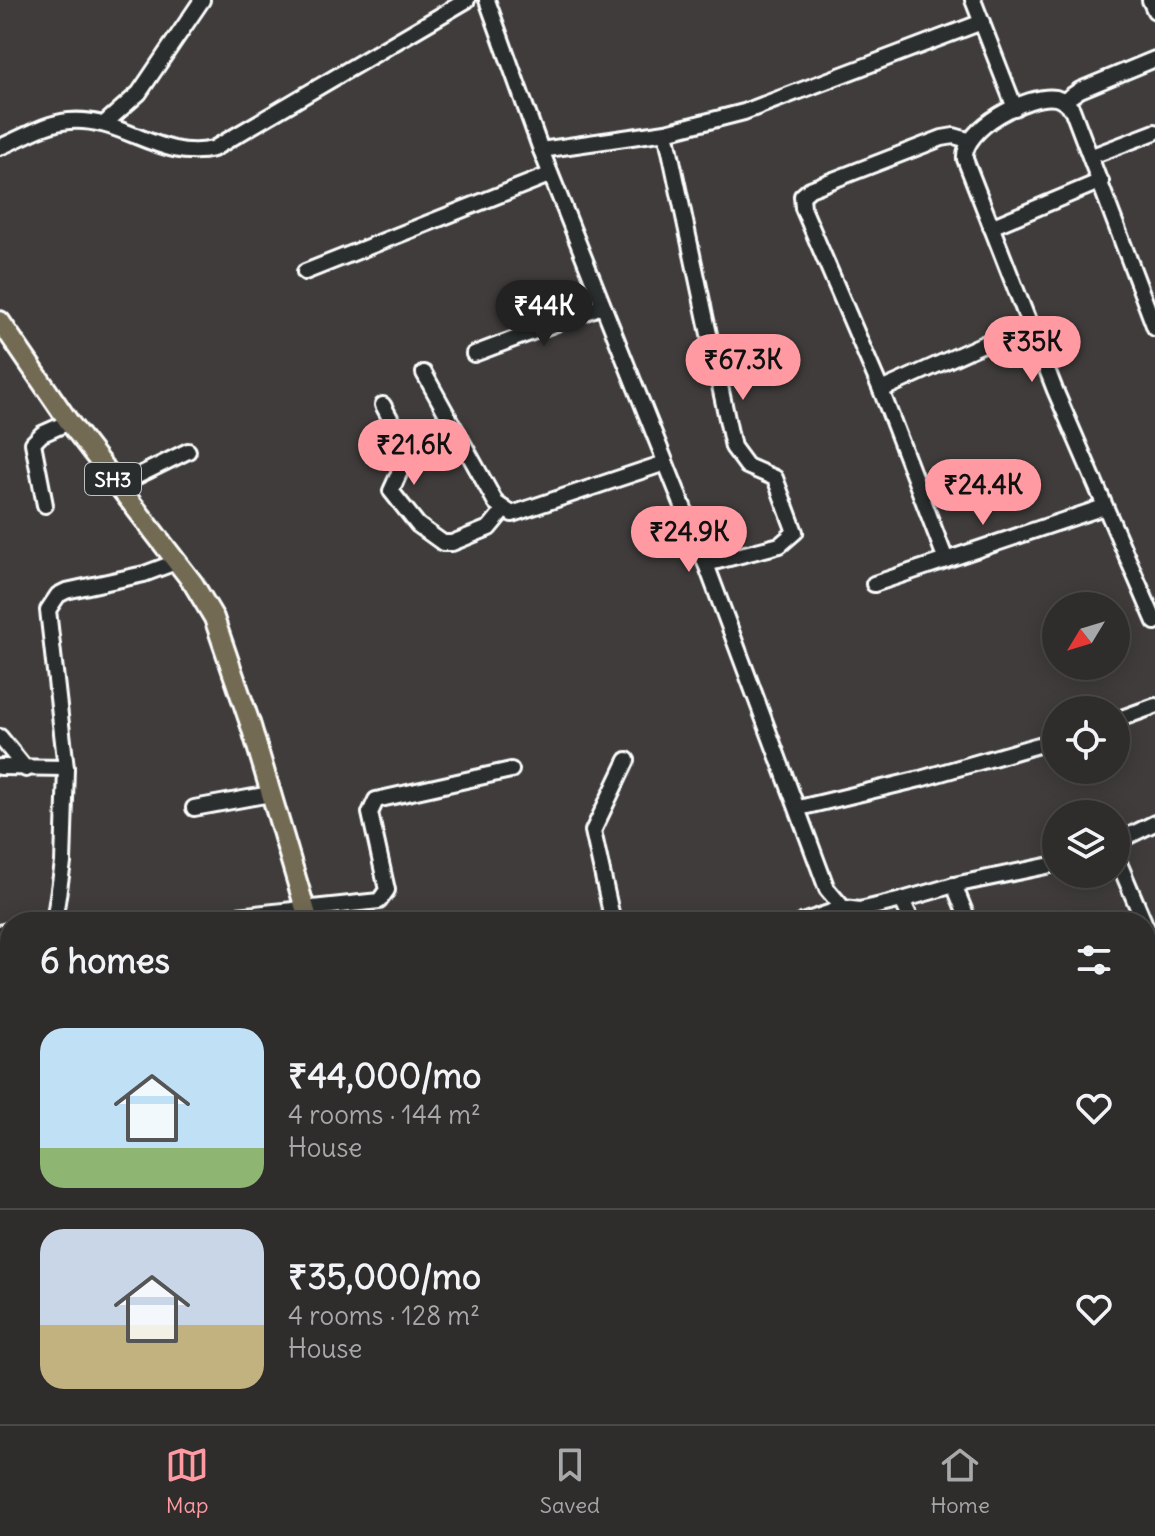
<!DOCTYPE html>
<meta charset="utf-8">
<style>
:root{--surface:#2f2d2c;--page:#3b3938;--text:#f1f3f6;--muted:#a7a8a9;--line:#4a4948;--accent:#ff9aa2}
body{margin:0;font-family:Delius,sans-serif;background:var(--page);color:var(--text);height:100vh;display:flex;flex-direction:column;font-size:30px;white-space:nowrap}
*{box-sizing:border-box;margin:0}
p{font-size:26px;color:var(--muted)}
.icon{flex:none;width:44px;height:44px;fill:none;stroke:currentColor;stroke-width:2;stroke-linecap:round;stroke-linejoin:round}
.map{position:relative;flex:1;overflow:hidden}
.drawer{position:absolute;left:0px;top:912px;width:1156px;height:512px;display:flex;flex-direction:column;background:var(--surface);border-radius:32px 32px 0 0;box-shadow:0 4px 20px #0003,0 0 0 2px var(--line)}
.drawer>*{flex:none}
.needle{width:52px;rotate:232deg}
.controls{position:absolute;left:1042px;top:592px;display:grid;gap:16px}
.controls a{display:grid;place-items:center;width:88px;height:88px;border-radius:50%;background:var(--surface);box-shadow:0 4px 20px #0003,0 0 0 2px var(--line);font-size:40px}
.price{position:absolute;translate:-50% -68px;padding:0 18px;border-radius:28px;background:var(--accent);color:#111;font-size:26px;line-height:52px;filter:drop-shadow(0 2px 4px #0008)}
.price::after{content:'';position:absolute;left:50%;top:48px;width:24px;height:18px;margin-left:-12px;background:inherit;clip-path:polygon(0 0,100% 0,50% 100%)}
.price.on{background:#222;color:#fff}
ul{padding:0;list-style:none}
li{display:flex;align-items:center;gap:24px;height:200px;padding:0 40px}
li+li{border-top:2px solid var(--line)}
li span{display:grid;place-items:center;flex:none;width:224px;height:160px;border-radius:24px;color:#555}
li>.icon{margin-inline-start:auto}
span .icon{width:96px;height:96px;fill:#fffc;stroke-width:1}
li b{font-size:34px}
h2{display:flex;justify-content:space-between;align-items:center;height:96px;padding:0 40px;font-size:34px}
.menu{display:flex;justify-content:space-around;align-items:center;height:112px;border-top:2px solid var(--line);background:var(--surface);font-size:22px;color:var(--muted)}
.menu a{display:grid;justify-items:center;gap:4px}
.menu .on{color:var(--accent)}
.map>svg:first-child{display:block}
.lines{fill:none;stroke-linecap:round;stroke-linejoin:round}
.minor-casing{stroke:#fff;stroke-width:20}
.major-casing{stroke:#fff;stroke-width:24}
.minor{stroke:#2a2d2e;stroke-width:14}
.major{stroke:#736b52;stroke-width:18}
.labels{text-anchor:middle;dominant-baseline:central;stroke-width:8;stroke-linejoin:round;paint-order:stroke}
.shield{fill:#2a2d2e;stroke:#bfc0c0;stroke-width:2}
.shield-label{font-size:20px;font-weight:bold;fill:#fff}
</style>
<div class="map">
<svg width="1155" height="1424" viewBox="0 0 1155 1424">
<rect width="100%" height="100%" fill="#3f3c3b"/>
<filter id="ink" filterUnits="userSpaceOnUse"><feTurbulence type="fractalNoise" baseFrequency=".0125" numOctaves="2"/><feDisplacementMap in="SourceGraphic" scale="16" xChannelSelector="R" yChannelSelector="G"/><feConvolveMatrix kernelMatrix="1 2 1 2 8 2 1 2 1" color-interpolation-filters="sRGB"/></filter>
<g filter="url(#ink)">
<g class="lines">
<defs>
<g id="minor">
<path d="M 487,0 L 541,150 L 666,132 L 744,112 L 982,22"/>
<path d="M 973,0 L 1015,108"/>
<path d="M 1150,0 L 1155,11"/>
<path d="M 1064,101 L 1080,90 L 1155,59"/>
<path d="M 104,124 L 139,93 L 202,0"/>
<path d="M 666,132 L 733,447 L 747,466 L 775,478 L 795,532 L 780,545 L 706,564"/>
<path d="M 0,147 C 22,138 45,123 69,121 C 121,116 161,162 213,149 L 467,0"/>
<path d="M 541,150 L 706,564 L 827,889 L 843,908 L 860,910 L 902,900 L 912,922"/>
<path d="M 1092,156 L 1155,132"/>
<path d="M 991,227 L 1101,181"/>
<path d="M 305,272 L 549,175"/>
<path d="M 1155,328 L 1072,109 C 1067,104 1063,100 1056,98 C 1029,93 962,128 965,159 L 1055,390 L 1155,622"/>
<path d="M 474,354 L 602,306"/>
<path d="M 424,373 L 496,503 L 512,514 L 665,463"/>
<path d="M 881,390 L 1028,324"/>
<path d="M 383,405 L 400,437 L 406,458 L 391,491 L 418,525 L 443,543 L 452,543 L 489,528 L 503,511"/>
<path d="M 117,486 L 188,451"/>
<path d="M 45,505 L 33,443 L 42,434 L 69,422"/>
<path d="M 946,560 L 881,390 L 803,208 L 802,196 L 810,189 L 942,138 L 954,136 L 968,140"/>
<path d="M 874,584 L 1104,507"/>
<path d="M 1116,720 L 1155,706"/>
<path d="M 0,737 L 26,769"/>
<path d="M 0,767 L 66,768"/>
<path d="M 194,808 L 270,794"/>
<path d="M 799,808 L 920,779 L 1056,740"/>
<path d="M 1116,842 L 1155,823"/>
<path d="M 1116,856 L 1144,922"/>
<path d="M 954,885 L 969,922"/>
<path d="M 902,900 L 954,885 L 1056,864"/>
<path d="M 237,916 L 379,901 L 387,890 L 370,813 L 376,800 L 511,770"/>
<path d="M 54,922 L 63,863 L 66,768 L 48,610 L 58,595 L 66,591 L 144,574 L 176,562"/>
<path d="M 613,922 L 593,831 L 627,760"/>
<path d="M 802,922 L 843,908"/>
<path d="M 1146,926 L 1155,945"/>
<path d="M 0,933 L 10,930"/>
<path d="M 1146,1015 L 1155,1011"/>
<path d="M 0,1060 L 10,1059"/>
<path d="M 0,1153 L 10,1121"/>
<path d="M 0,1172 L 10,1176"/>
<path d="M 0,1267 L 10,1274"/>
<path d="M 1146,1329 L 1155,1338"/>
<path d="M 1146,1397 L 1155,1394"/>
<path d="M 99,1424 L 117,1414"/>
<path d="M 830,1424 L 841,1414"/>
<path d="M 1094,1424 L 1108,1414"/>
</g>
<g id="major">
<path d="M 0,321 L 69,422 L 193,583 L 214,618 L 251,726 L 309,922"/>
<path d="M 457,1414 L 461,1424"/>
</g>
</defs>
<use href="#minor" class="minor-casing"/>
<use href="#major" class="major-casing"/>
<use href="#minor" class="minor"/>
<use href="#major" class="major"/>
</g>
</g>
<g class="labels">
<rect class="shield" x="85" y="463" width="56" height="32" rx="6"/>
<g class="shield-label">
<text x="113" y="479">SH3</text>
</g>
</g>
</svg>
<div class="controls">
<a><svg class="needle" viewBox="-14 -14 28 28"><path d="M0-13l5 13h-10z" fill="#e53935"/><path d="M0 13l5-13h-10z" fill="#a7a8a9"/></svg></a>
<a><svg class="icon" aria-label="locate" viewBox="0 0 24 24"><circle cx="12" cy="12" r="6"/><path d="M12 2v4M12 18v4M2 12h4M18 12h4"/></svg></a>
<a><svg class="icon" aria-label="layers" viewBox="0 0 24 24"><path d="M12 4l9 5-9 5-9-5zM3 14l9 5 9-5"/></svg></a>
</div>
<b class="price on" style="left:544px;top:348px">₹44K</b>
<b class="price" style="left:1032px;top:384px">₹35K</b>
<b class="price" style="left:743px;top:402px">₹67.3K</b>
<b class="price" style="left:414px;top:487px">₹21.6K</b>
<b class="price" style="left:983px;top:527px">₹24.4K</b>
<b class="price" style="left:689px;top:574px">₹24.9K</b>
<section class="drawer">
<h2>6 homes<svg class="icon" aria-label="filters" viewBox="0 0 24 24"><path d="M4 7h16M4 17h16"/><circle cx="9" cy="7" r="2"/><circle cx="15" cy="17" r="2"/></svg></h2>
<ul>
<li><span style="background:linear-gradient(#bfe0f5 75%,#8fb573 0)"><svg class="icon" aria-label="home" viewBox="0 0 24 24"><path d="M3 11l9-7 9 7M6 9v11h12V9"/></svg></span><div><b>₹44,000/mo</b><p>4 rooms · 144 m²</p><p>House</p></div><svg class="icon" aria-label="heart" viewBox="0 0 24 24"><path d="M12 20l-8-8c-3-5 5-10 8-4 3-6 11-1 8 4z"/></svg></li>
<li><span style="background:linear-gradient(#c9d6e8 60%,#c2b280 0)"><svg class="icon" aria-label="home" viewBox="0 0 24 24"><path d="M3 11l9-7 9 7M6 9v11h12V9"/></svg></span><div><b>₹35,000/mo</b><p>4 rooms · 128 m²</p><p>House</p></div><svg class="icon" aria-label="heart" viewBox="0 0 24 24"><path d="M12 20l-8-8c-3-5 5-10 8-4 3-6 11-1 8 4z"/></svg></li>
</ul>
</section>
</div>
<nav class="menu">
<a class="on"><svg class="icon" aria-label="map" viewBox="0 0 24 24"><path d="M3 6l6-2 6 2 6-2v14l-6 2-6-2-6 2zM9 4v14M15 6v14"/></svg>Map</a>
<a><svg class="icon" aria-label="saved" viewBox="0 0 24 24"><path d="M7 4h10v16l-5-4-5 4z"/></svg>Saved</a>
<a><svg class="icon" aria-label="home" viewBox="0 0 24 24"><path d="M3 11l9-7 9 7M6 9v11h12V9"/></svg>Home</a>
</nav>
